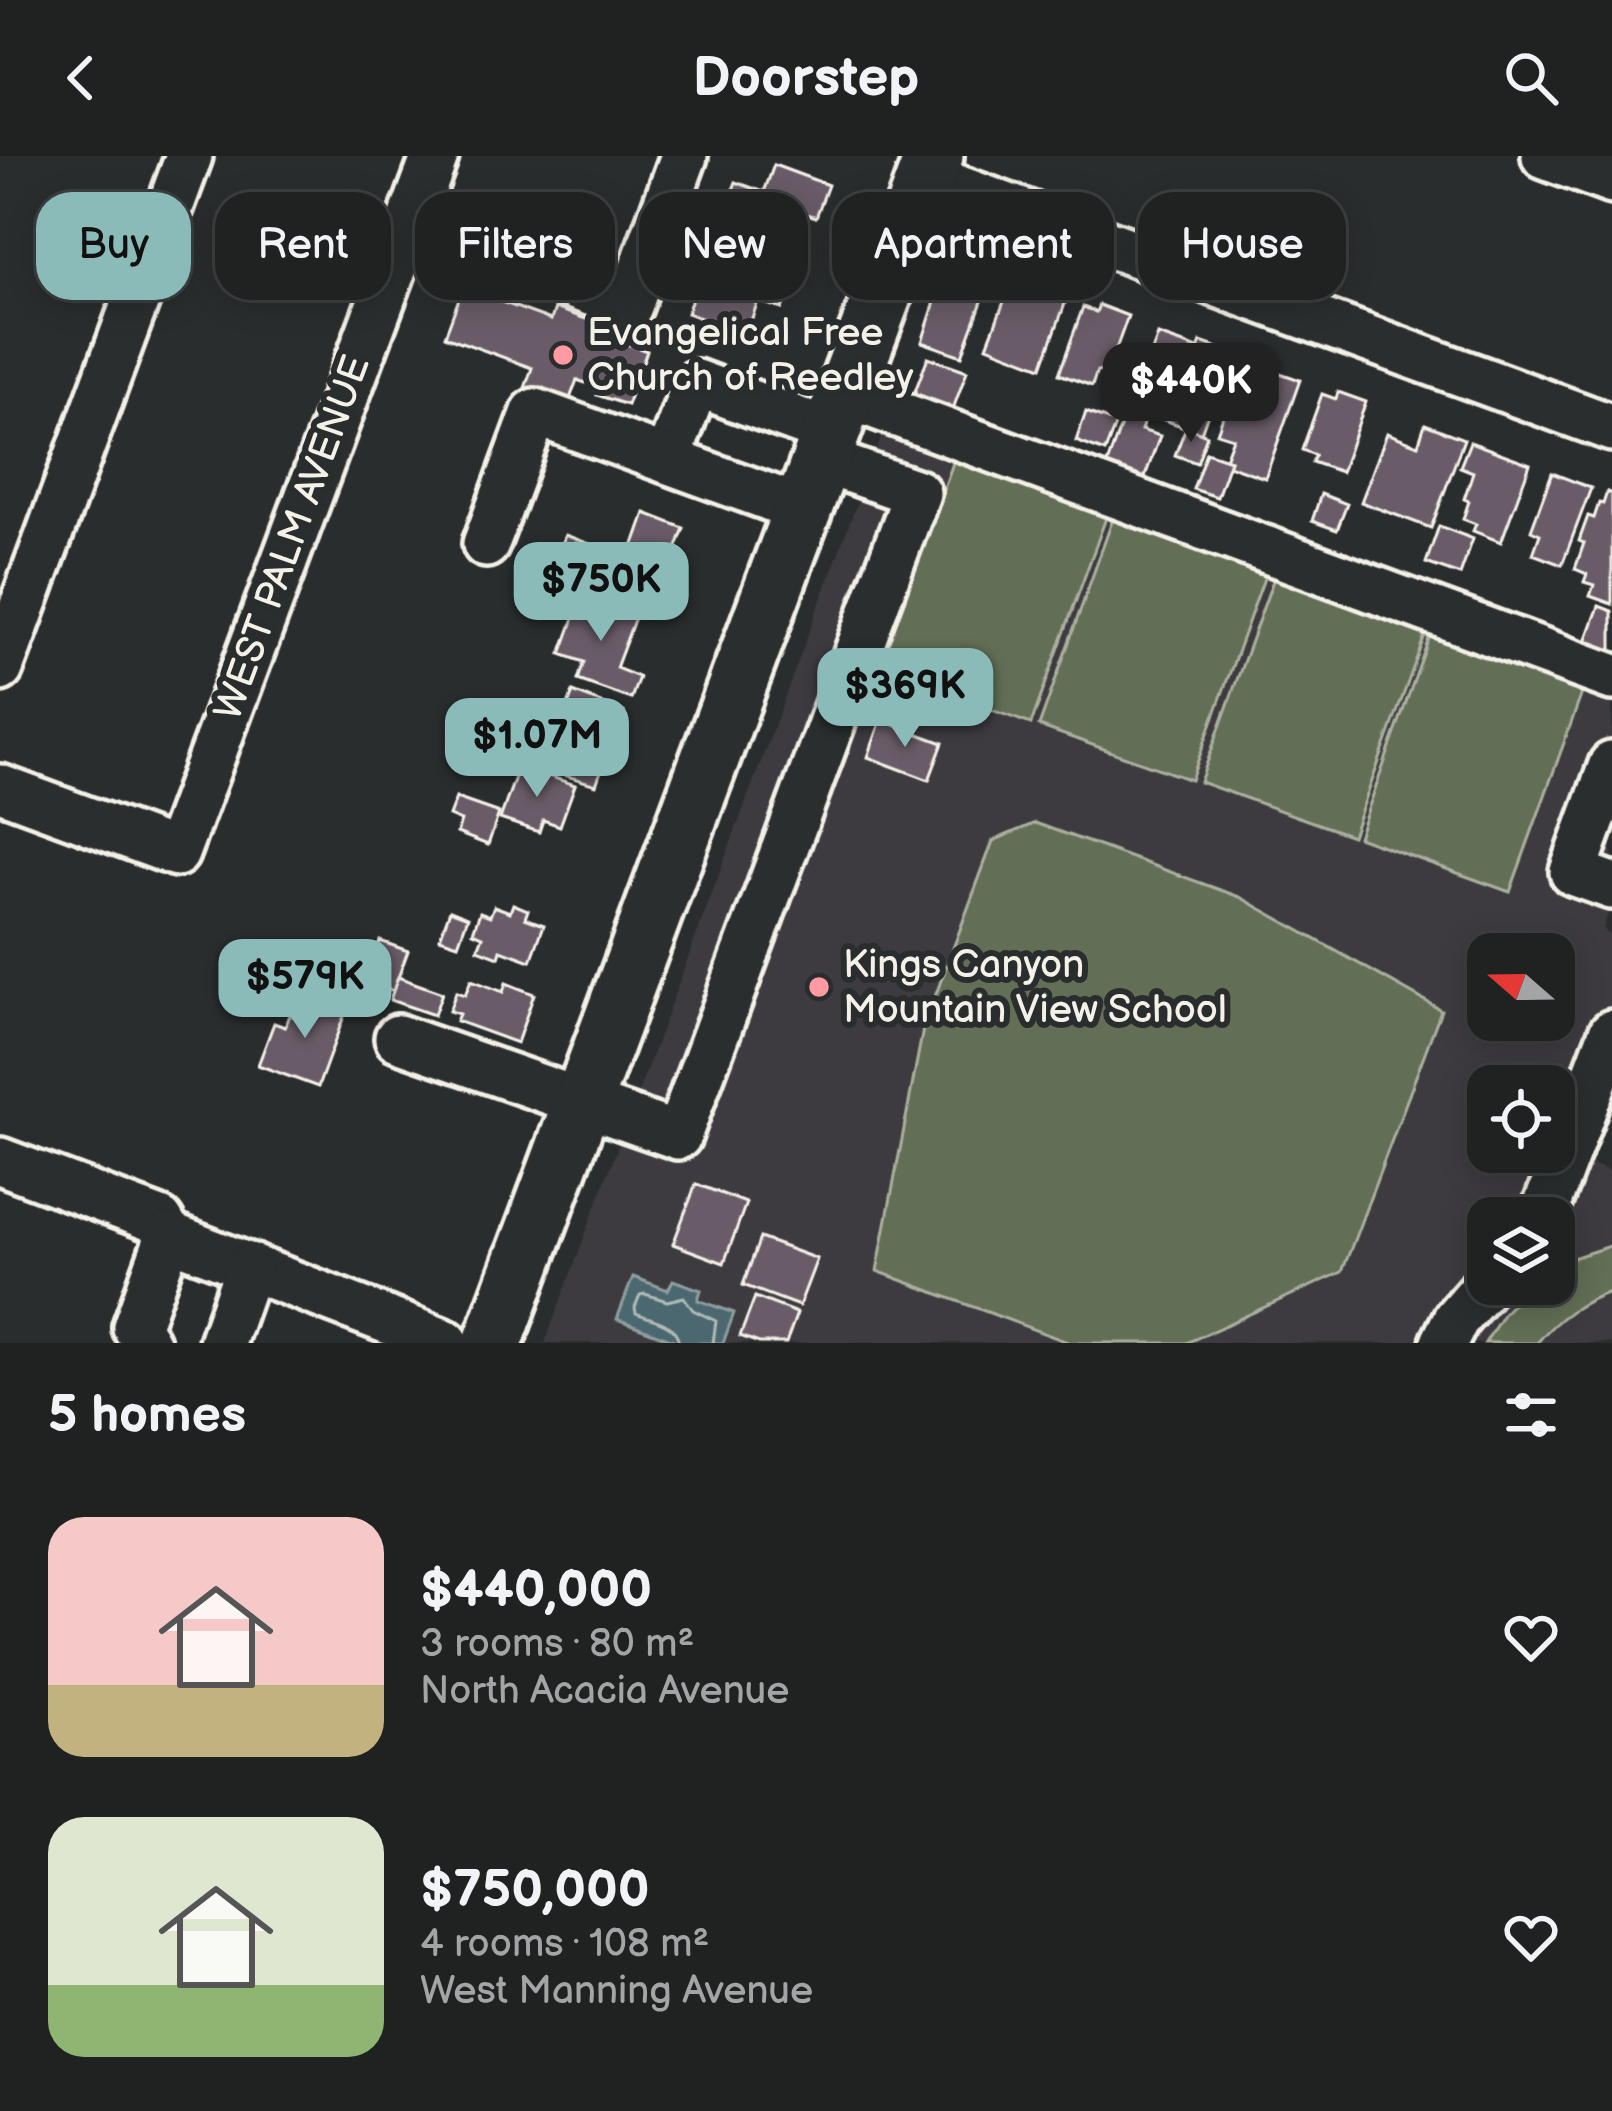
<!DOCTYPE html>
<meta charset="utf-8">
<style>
:root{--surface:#202222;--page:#2d2f2f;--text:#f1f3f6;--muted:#a2a4a5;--line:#3d3f40;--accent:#8bbbb9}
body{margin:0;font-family:"Balsamiq Sans",sans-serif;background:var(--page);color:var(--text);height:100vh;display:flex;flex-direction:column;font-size:45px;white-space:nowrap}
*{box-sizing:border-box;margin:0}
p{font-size:39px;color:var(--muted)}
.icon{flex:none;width:66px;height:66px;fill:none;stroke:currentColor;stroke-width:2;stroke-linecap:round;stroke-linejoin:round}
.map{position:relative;height:1187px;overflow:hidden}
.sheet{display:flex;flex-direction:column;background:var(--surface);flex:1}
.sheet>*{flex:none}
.guide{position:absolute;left:36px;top:36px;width:1542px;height:108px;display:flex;gap:24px}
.needle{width:78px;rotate:290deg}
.tools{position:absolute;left:1467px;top:777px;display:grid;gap:24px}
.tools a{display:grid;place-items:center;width:108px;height:108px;border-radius:24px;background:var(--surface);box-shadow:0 6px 30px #0003,0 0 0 3px var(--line);font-size:60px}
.price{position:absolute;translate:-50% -102px;padding:0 27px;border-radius:24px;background:var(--accent);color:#111;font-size:39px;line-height:78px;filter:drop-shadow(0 3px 6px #0008)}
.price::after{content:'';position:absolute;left:50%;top:72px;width:36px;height:27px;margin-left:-18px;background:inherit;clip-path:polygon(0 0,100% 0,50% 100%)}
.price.on{background:#222;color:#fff}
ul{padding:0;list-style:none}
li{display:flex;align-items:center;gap:36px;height:300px;padding:0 48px}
li span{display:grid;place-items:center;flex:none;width:336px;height:240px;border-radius:36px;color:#555}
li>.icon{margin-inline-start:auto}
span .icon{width:144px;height:144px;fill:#fffc;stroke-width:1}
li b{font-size:51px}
h2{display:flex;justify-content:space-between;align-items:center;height:144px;padding:0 48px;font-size:51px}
.tag{padding:0 42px;border-radius:36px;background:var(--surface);box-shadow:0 6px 30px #0003,0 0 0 3px var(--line);font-size:42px;line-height:108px}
.tag.on{background:var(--accent);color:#111}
header{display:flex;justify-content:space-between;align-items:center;height:156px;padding:0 48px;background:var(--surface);font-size:54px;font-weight:800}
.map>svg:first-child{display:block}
.built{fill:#3d3b3f;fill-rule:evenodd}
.green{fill:#626e55;stroke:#abb09e;stroke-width:3}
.water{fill:#4b676f;stroke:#8f9e9f;stroke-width:3}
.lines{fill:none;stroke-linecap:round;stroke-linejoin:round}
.shore{stroke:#b0bab8;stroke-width:3}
.building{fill:#695b67;stroke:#f4f1e8;stroke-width:3}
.minor-casing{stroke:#f4f1e8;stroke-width:54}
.major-casing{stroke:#f4f1e8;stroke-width:66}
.minor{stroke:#2a2d2e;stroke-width:45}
.major{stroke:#2a2d2e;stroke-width:57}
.poi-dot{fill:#ff9aa2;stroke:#2a2d2e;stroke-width:4.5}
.labels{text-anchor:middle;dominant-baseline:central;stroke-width:12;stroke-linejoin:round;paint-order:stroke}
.poi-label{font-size:39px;fill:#f4f1e8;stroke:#2a2d2e;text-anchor:start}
.street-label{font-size:39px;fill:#f4f1e8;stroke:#2a2d2e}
</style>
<header><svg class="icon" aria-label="back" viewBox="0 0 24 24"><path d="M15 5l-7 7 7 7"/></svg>Doorstep<svg class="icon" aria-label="search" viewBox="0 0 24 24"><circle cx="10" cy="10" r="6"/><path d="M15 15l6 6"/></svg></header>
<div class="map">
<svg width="1612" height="1187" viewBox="0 0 1612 1187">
<rect width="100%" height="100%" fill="#2a2d2e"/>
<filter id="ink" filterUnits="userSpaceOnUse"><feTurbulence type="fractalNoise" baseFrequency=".00833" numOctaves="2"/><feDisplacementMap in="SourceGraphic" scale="24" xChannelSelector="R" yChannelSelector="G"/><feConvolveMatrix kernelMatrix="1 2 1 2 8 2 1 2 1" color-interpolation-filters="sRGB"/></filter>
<g filter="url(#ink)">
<path class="built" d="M 883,277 L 1612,535 L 1612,746 L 1603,772 L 1612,783 L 1612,912 L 1577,1003 L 1612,1016 L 1612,1187 L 545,1187 ZM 1488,798 L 1554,798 L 1554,864 L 1488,864 ZM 1488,930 L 1554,930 L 1554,996 L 1488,996 ZM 1488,1062 L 1554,1062 L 1554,1128 L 1488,1128 Z"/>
<g class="green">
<path d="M 954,304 L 1107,359 L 1031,568 L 879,514 Z"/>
<path d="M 1114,360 L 1267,414 L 1191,624 L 1039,570 Z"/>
<path d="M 1276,416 L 1428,471 L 1352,680 L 1200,626 Z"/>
<path d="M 1433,471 L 1586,526 L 1510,736 L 1358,681 Z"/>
<path d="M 1035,667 L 1240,741 L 1441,854 L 1342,1116 L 1186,1187 L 1070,1187 L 877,1115 L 923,873 L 993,685 Z"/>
<path d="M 1612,1089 L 1612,1135 C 1581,1146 1558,1161 1537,1187 L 1485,1187 L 1504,1157 L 1532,1128 L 1554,1128 L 1554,1112 L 1573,1102 Z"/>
</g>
<path class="water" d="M 633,1121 L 668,1134 L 673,1124 L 701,1134 L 698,1144 L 734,1157 L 723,1187 L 681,1187 L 617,1163 Z"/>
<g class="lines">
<path class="shore" d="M 679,1187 C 677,1166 652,1164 636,1157 L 635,1151 L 640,1139 L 645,1138 L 667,1145 L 684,1141 L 693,1154 L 716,1165 L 713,1187"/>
</g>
<g class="building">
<path d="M 774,9 L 828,29 L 816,61 L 793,53 L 781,87 L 721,65 L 736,26 L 764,36 Z"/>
<path d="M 955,96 L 984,107 L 982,114 L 992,118 L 962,200 L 922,186 L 942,124 L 945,125 Z"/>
<path d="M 739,101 L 794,120 L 782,153 L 758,145 L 746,179 L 687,157 L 701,117 L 729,128 Z"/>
<path d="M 1012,125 L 1066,145 L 1042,211 L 987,190 Z"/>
<path d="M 463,132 L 551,164 L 555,152 L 600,168 L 595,182 L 615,189 L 616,184 L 647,195 L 627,249 L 597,239 L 600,232 L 577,224 L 568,248 L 525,232 L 532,212 L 445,180 Z"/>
<path d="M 1099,149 L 1128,160 L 1107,218 L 1097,215 L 1092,230 L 1059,218 L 1083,151 L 1096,156 Z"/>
<path d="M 1158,179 L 1198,193 L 1201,186 L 1230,196 L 1201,277 L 1131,252 Z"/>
<path d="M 928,201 L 967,215 L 953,253 L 914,238 Z"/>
<path d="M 1243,204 L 1300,224 L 1265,322 L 1228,309 L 1230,304 L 1225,303 L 1233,282 L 1217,277 Z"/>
<path d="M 1338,236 L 1366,246 L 1341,316 L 1312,306 L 1315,299 L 1302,294 L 1322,238 L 1336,243 Z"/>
<path d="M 1127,253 L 1146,260 L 1141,274 L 1160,280 L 1143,326 L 1105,313 Z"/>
<path d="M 1086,256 L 1116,267 L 1105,296 L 1076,285 Z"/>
<path d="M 1425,268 L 1464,283 L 1431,372 L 1361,346 L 1387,277 L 1418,289 Z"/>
<path d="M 1186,271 L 1207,279 L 1197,307 L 1175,299 Z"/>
<path d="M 1470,286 L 1530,308 L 1501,386 L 1473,375 L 1476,368 L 1463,363 L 1469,345 L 1464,343 L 1473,316 L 1460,311 Z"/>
<path d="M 1206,296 L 1230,304 L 1217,341 L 1193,333 Z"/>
<path d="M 1552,317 L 1591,332 L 1562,409 L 1533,398 L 1540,378 L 1531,374 Z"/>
<path d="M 1607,336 L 1612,338 L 1612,448 L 1590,440 L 1594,429 L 1584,426 L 1587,418 L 1575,413 L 1584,387 L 1579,385 L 1588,360 L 1594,362 L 1599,347 L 1603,348 Z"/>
<path d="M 1321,338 L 1347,348 L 1337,374 L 1312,365 Z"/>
<path d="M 645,357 L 684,372 L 671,407 L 678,410 L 670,433 L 619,414 L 627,392 L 632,394 Z"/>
<path d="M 1439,370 L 1473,383 L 1460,419 L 1426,407 Z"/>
<path d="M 565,379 L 601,392 L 590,424 L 554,411 Z"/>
<path d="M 583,437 L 637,456 L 616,512 L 639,521 L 631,543 L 578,524 L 584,506 L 561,498 Z"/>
<path d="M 1599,450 L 1612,455 L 1612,499 L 1585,488 Z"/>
<path d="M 573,536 L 624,556 L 618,571 L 624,573 L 611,607 L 605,604 L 596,629 L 544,613 Z"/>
<path d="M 881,564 L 943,587 L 929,624 L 868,601 Z"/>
<path d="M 519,610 L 575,629 L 560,670 L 543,664 L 539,676 L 500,663 Z"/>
<path d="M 456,642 L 499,657 L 488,689 L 457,677 L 461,665 L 449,660 Z"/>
<path d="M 513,748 L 528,754 L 525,762 L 544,769 L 531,805 L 501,794 L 499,801 L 478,793 L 483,780 L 473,776 L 480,756 L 490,760 L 494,750 L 510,756 Z"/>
<path d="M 450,754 L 468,761 L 458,788 L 440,782 Z"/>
<path d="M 380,785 L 408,795 L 393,835 L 361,824 L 368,805 L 372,806 Z"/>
<path d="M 398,821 L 442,837 L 434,859 L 390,844 Z"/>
<path d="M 471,824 L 503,836 L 506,827 L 534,838 L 517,887 L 456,865 L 459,858 L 449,855 L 456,836 L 465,839 Z"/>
<path d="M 313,836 L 348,849 L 318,931 L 258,909 L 274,867 L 285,871 L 290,859 L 303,864 Z"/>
<path d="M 696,1028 L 746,1047 L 724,1107 L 673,1088 Z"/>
<path d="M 760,1082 L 817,1103 L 799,1150 L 743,1129 Z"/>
<path d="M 755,1141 L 797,1157 L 786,1187 L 759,1187 L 740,1180 Z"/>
</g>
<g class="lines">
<defs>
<g id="minor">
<path d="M 1545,0 L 1612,25"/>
<path d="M 926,21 L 1612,272"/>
<path d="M 409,71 L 629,150 L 684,0"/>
<path d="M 846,239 L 1612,521"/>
<path d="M 667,304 L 696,227 L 832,277"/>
<path d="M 486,388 L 535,256 L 804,354"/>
<path d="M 0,512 L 189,0"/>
<path d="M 1612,609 L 1573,716 L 1612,730"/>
<path d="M 0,632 L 176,697 L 435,0"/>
<path d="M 398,882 L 678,980 L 917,337 L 822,304"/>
<path d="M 0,1005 L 160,1065 L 169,1080"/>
<path d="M 1542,1062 L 1612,877"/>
<path d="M 146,1187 L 136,1171 L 169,1080 L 446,1187"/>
<path d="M 222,1187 L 249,1110"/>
<path d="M 1444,1187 L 1456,1163 L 1488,1126"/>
</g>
<path id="major" d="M 493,1187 L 934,0"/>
</defs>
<use href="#minor" class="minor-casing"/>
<use href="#major" class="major-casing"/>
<use href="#minor" class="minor"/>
<use href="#major" class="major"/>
</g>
</g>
<g class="poi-dot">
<circle cx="563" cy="199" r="12"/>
<circle cx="819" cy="831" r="12"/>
</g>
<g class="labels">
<g class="poi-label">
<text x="587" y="177">Evangelical Free<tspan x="587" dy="45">Church of Reedley</tspan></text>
<text x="843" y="809">Kings Canyon<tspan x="843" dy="45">Mountain View School</tspan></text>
</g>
<g class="street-label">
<text transform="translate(293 382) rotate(-70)">WEST PALM AVENUE</text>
</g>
</g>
</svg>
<div class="tools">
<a><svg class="needle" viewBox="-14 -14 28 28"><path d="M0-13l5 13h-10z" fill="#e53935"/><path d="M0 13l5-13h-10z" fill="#a2a4a5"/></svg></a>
<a><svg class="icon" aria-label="locate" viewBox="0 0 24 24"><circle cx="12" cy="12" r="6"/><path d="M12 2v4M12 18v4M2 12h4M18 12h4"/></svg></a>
<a><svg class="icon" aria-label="layers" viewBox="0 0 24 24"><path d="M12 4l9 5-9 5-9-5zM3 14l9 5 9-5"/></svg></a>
</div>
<b class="price on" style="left:1191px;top:289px">$440K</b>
<b class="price" style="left:601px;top:488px">$750K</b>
<b class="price" style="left:905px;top:594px">$369K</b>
<b class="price" style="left:537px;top:644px">$1.07M</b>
<b class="price" style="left:305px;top:885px">$579K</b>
<div class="guide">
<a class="tag on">Buy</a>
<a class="tag">Rent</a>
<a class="tag">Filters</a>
<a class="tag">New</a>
<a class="tag">Apartment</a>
<a class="tag">House</a>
</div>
</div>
<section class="sheet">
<h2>5 homes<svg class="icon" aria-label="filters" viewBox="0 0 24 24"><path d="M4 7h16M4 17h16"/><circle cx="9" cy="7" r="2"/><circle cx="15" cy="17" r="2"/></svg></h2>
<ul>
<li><span style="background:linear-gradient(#f6c9c9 70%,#c2b280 0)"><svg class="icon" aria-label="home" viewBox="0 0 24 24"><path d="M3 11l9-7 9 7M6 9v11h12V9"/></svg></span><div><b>$440,000</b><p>3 rooms · 80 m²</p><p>North Acacia Avenue</p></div><svg class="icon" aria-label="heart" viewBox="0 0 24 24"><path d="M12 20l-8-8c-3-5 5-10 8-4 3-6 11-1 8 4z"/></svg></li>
<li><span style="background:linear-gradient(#dfe7d0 70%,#8fb573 0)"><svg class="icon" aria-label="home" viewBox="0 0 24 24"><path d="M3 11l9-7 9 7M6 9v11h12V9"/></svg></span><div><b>$750,000</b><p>4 rooms · 108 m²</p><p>West Manning Avenue</p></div><svg class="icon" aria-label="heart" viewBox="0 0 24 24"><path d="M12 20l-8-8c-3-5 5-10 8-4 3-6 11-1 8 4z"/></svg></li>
</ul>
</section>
